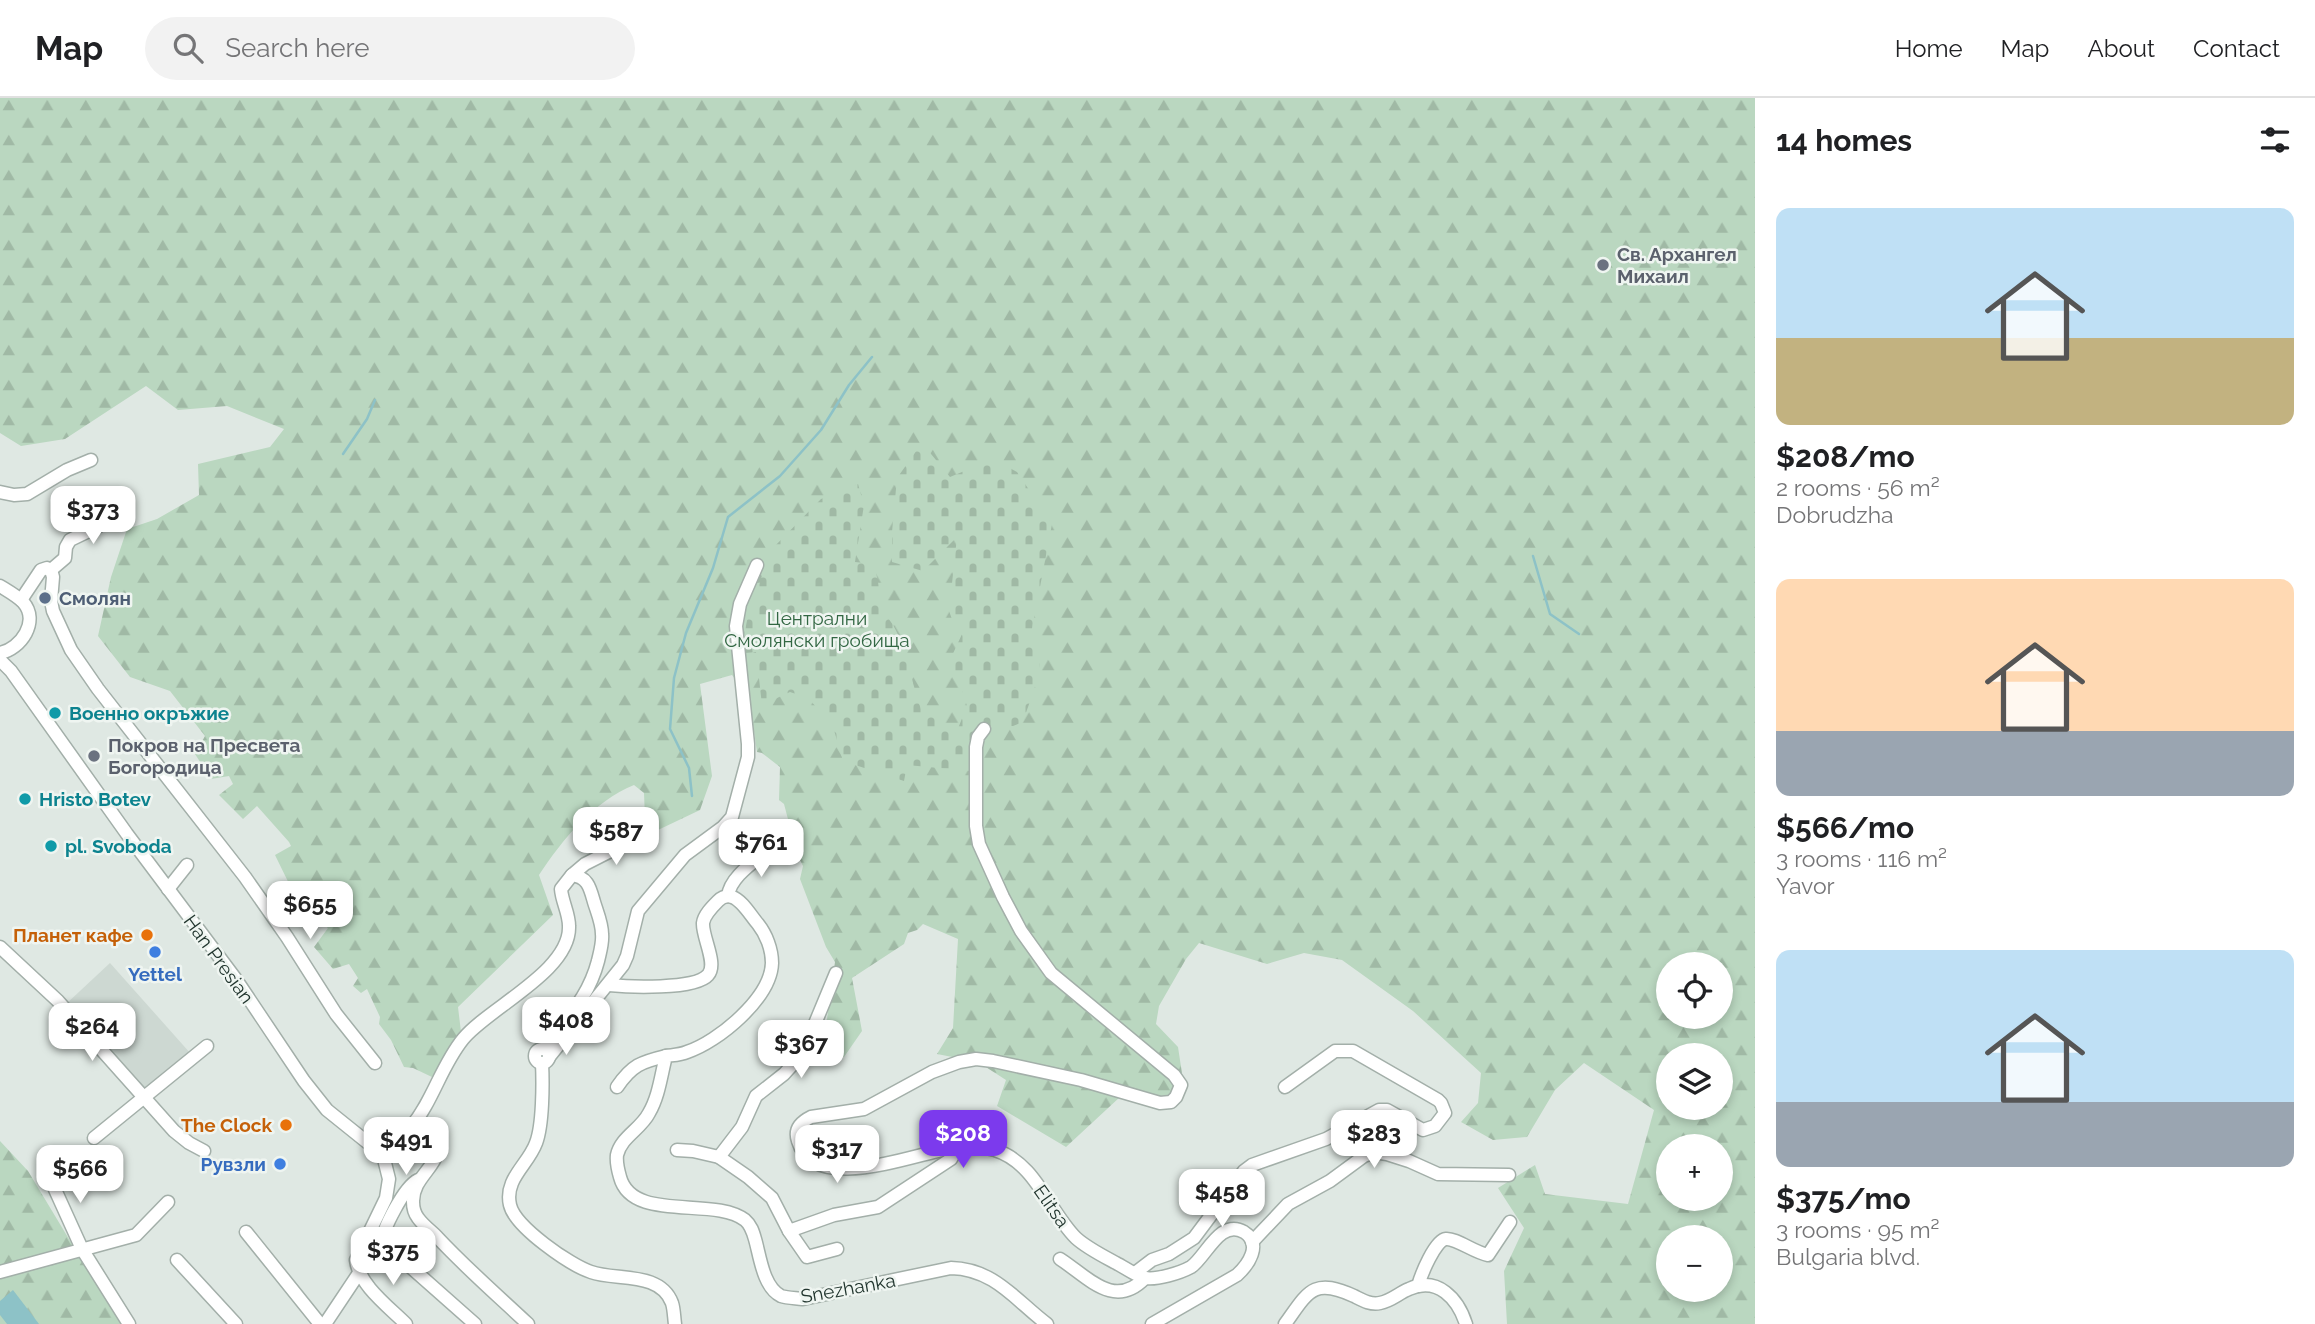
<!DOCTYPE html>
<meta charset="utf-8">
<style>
:root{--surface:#fff;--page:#f2f2f2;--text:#202124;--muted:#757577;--line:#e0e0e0;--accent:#7c3aed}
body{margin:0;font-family:Raleway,sans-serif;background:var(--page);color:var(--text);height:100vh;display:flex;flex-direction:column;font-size:26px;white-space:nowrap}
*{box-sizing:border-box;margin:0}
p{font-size:23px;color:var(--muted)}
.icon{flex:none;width:38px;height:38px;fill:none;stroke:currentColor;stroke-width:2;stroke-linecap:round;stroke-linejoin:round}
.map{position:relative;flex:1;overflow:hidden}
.sheet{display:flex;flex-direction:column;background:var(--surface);width:560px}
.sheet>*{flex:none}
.buttons{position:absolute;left:1656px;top:854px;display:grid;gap:14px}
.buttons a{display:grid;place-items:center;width:77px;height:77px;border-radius:50%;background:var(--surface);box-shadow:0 4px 10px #0003;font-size:35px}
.price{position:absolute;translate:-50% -60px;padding:0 16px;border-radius:14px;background:#fff;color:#222;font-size:23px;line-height:46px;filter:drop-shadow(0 2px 4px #0008)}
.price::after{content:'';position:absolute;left:50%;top:42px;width:21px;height:16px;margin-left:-10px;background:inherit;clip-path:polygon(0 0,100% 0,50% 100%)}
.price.active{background:var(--accent);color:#fff}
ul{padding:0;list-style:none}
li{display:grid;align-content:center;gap:14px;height:371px;padding:0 21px}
li span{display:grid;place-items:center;height:217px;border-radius:14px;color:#555}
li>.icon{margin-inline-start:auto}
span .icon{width:126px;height:126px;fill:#fffc;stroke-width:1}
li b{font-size:30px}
h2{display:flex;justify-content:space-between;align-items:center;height:84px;padding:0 21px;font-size:30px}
header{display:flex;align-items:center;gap:42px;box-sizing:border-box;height:98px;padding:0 35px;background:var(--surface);border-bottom:2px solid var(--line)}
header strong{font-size:33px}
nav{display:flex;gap:38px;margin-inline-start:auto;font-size:24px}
.search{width:490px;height:63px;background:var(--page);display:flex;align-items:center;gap:18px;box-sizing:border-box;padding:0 24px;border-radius:38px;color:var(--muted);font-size:26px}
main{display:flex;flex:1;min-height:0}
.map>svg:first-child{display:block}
.built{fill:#cdd8d2}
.forest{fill:url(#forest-firs);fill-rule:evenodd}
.cemetery{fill:url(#cemetery-stones)}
.water{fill:#8dc2c7}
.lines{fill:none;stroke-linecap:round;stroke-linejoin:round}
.stream{stroke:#8dc2c7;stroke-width:2.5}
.minor-casing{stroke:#a3afa9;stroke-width:15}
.minor{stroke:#fff;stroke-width:12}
.worship-dot{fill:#6b7280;stroke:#eff5f1;stroke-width:2.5}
.service-dot{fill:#5c6f8a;stroke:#eff5f1;stroke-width:2.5}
.culture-dot{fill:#0f9aa8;stroke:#eff5f1;stroke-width:2.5}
.food-dot{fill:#e8710a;stroke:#eff5f1;stroke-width:2.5}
.shop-dot{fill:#3f7fe0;stroke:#eff5f1;stroke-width:2.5}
.labels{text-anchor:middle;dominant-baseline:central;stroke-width:5;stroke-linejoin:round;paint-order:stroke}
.worship-label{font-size:19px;font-weight:bold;fill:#5b616d;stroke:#eff5f1;text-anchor:start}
.service-label{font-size:19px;font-weight:bold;fill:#4e5e75;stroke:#eff5f1;text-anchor:start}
.park-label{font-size:19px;fill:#326743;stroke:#eff5f1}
.culture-label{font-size:19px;font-weight:bold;fill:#0d838f;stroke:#eff5f1;text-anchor:start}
.food-label{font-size:19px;font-weight:bold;fill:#c56008;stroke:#eff5f1;text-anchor:end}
.street-label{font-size:19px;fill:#22362f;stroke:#eff5f1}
.shop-label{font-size:19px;font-weight:bold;fill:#366cbe;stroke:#eff5f1}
</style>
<header>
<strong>Map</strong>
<div class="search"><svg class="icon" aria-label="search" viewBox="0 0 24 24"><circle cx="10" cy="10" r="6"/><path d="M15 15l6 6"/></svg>Search here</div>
<nav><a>Home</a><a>Map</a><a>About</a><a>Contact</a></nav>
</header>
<main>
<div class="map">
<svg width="1755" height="1226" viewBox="0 0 1755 1226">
<defs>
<pattern id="forest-firs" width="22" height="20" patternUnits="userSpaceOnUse" patternTransform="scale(1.75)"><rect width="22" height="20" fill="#bad7c0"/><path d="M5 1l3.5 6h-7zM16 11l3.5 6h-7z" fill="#a0b9a5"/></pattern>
<pattern id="cemetery-stones" width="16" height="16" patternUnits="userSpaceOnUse" patternTransform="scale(1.75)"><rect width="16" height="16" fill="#bad7c0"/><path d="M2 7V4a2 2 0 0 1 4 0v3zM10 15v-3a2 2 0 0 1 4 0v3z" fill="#a0b9a5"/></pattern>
</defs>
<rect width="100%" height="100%" fill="#dfe8e3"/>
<path class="built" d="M 110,865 L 191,956 L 144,995 L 65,907 Z"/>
<g class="forest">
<path d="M 0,0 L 1755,0 L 1755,1226 L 1507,1226 L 1504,1173 L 1524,1130 L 1498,1090 L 1535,1067 L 1545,1096 L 1628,1106 L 1654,1012 L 1584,965 L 1555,992 L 1527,1039 L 1493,1042 L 1461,1024 L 1478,1005 L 1481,975 L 1413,913 L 1342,862 L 1304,855 L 1267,866 L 1199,845 L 1186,861 L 1159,908 L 1156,926 L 1178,949 L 1185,995 L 1156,1010 L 1120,999 L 1066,1049 L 997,1008 L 1006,982 L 978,964 L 937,956 L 953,930 L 958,841 L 923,826 L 917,832 L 908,835 L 904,846 L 852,880 L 862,933 L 844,959 L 816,944 L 827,921 L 835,864 L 826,849 L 800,781 L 803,768 L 796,754 L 787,747 L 789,725 L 784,706 L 779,702 L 780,669 L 762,655 L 757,654 C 753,625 751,600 732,577 L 700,586 L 712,678 L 700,712 L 658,732 L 645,721 L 644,695 L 634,687 C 594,703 562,742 539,777 L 553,817 L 458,909 L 461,934 L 439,974 L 435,974 L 432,979 L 413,970 L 404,969 L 391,942 L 379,926 L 380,919 L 367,891 L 361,895 L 353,888 L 358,880 L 349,866 L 333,871 L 314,849 L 328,830 L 309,816 L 318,807 L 314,797 L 297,802 L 275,757 L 291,748 L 289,744 L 257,708 L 243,721 L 219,697 L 233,686 L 229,678 L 211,681 L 195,656 L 205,638 L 170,593 L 130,579 L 98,538 L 111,479 L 127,431 L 157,421 L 199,397 L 198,366 L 270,349 L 284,331 L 227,308 L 178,312 L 146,288 L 65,341 L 21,348 L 0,335 ZM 1668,866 L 1720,866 L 1720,919 L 1668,919 ZM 1668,957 L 1720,957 L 1720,1010 L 1668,1010 ZM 1668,1048 L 1720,1048 L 1720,1101 L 1668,1101 ZM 1668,1139 L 1720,1139 L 1720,1192 L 1668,1192 Z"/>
<path d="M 0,1043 L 28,1073 L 84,1166 L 124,1226 L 0,1226 Z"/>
</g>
<path class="cemetery" d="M 922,345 L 950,379 L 993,361 L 1017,374 L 1052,426 L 1031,536 C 1051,559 1031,598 1023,624 L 1013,628 L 975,628 L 968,647 L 971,673 L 907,667 L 904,683 L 843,663 L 834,632 L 818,611 L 808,600 L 790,594 L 762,607 L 756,554 L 745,555 L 743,542 L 748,518 L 771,452 L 821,401 L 858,386 L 864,407 L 855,464 L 874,466 L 881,497 L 876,504 C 881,512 888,519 893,527 C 909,554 911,587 923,616 L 936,620 L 939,633 L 957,633 L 967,608 L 960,585 L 950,562 L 963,534 L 953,524 L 949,513 L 957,439 L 923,473 L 892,464 L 892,434 L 897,380 Z"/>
<path class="water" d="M 13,1192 L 39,1226 L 7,1226 L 0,1217 L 0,1203 Z"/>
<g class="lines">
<g class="stream">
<path d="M 343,356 L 367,321 L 375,302"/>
<path d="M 1533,458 L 1550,516 L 1579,536"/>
<path d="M 692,698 L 689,670 L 670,631 L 674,580 L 686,535 L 713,470 L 728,419 L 780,378 L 821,332 L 849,287 L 872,259"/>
</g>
<defs>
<g id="minor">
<path d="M 0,394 L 14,397 L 27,396 L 67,372 L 91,362"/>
<path d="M 51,472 L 65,460 L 66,449 L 70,442 L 99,428 L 127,408"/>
<path d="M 0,488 C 8,493 17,498 23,504 C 40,523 21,551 0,555"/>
<path d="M 21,502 L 41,472 L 47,470 L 51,472 L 53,479 L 51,503 L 53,513 L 71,552 L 98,591 L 245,779 L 287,839 L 336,916 L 375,965"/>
<path d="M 0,562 L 11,573 L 127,736 L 235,880 L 304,983 L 327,1012 L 383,1057 L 389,1081 L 386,1100 L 356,1162 C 359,1187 389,1209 406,1226"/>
<path d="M 984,631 L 978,639 L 976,649 L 976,728 L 979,746 L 1003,799 L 1021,833 L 1051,875 L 1174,977 L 1181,987 L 1176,999 L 1171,1004 L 1160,1005 L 1081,982 L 993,963 L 976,961 L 959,964 L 932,974 L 864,1011 L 811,1019 C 801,1024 794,1031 798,1043 C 815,1099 920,1053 958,1049 C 970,1047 984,1049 995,1052 C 1036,1065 1048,1112 1076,1140 C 1087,1150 1103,1158 1116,1165 C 1124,1169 1136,1178 1145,1180 C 1157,1182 1180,1175 1191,1169 C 1206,1159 1220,1120 1244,1134 C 1263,1146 1248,1167 1237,1177 L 1152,1226"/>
<path d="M 572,777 L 585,766 L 642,737"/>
<path d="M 168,791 L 187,767"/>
<path d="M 728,798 C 730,779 754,764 768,752"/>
<path d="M 0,849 L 58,903 L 174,1033 L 189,1045 L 204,1053"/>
<path d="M 609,887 C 628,889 695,892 708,877 C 718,866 702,839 703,825 C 704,817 712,809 718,803 C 722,799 726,797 732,799 C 742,802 751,818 758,826 C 766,836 772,851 772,865 C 771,900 718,944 687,954 C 680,957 673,957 666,958 C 661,977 659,998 649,1015 C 641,1031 621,1039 617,1057 C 616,1065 618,1072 620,1079 C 632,1125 714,1098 745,1122 C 751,1127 753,1134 755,1141 C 760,1158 763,1189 781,1198 C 787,1200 796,1200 803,1201 L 951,1170 C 995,1171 1016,1203 1047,1226"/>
<circle cx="542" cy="958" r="7"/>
<path d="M 549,959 L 623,867 L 627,858 L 638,813 L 685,757 L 723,729 L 732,719 L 748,659 L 748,646 L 736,528 L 740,506 L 757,467"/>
<path d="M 542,965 C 543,985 543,1027 536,1045 C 528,1067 504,1081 510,1107 C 515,1129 570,1167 591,1174 C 616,1183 660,1173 672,1205 C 674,1211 674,1219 675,1226"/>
<path d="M 617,989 C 632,967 641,964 666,958"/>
<path d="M 411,1029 C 433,1003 441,968 463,941 C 488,910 571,873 569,828 C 569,815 562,804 561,791 L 572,777 C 588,779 590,790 594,804 C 597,814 602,825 602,836 C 603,845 600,854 598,863 C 588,901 566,920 544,951"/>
<path d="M 94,1040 L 207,948"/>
<path d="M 677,1052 L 693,1053 L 719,1059 L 748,1079 L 772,1100 L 789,1133 L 807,1159 L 837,1151"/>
<path d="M 383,1057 L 411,1029 L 433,1031 C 452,1065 412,1074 413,1104 C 413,1109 415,1116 418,1120 C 423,1127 431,1133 437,1139 C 466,1170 497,1197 528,1226"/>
<path d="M 719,1059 L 742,1029 L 756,998 L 784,976 L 794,965 L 814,928 L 836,875"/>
<path d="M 48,1076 L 82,1151 L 129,1226"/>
<path d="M 418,1082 C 404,1089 382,1132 381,1147 L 406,1165 L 475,1226"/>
<path d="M 789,1133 L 834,1117 L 878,1109 L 951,1061 L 958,1049"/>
<path d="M 246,1134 L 320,1226"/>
<path d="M 1252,1144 L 1288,1106 L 1330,1083 L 1364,1058 L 1374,1054 L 1387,1056 L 1409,1063 L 1438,1076 L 1509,1077"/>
<path d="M 1060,1161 C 1088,1179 1114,1212 1145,1180"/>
<path d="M 177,1162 L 236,1226"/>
<path d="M 0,1174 L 136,1137 L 168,1104"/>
<path d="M 1135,1175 L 1152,1162 L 1169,1156 L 1194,1140 L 1244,1073 L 1252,1067 L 1326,1041 L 1379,1012 L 1387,1012 L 1423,1032 L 1435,1028 L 1445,1015 L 1441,1005 L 1438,1002 L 1353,953 L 1335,953 L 1285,989"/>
<path d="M 1418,1188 C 1421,1177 1435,1142 1446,1141 C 1456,1140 1475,1155 1488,1157 L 1510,1124"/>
<path d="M 325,1226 L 359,1175"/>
<path d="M 1285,1226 C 1308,1194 1313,1179 1354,1198 C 1362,1202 1370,1207 1380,1205 C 1391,1203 1399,1195 1409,1191 C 1438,1178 1458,1201 1466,1226"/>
</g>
</defs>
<use href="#minor" class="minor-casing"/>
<use href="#minor" class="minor"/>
</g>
<g class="worship-dot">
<circle cx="1603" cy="167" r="7"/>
<circle cx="94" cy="658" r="7"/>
</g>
<circle class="service-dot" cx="45" cy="500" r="7"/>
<g class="culture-dot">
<circle cx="55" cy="615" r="7"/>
<circle cx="25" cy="701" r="7"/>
<circle cx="51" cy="748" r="7"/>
</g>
<g class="food-dot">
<circle cx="147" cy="837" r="7"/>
<circle cx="286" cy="1027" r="7"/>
</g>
<g class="shop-dot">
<circle cx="155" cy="854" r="7"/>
<circle cx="280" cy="1066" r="7"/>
</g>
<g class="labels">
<g class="worship-label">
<text x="1617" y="156">Св. Архангел<tspan x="1617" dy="22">Михаил</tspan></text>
<text x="108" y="647">Покров на Пресвета<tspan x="108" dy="22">Богородица</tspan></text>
</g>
<g class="service-label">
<text x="59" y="500">Смолян</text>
</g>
<g class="park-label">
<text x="817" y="520">Централни<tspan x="817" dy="22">Смолянски гробища</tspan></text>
</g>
<g class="culture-label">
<text x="69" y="615">Военно окръжие</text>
<text x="39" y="701">Hristo Botev</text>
<text x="65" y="748">pl. Svoboda</text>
</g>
<g class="food-label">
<text x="133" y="837">Планет кафе</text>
<text x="272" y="1027">The Clock</text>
</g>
<g class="street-label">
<text transform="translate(219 861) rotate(54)">Han Presian</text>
<text transform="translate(1052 1108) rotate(55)">Elitsa</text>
<text transform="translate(848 1190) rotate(-10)">Snezhanka</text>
</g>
<g class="shop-label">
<text x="155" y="876">Yettel</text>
<text x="266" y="1066" text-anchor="end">Рувзли</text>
</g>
</g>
</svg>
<div class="buttons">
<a><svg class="icon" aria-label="locate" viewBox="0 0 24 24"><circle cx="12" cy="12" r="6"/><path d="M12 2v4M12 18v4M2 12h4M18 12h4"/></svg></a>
<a><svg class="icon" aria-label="layers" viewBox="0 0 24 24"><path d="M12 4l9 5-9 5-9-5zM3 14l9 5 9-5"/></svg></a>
<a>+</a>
<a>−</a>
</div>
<b class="price" style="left:93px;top:448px">$373</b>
<b class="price" style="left:616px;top:769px">$587</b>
<b class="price" style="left:761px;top:781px">$761</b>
<b class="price" style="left:310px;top:843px">$655</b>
<b class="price" style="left:566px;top:959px">$408</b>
<b class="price" style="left:92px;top:965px">$264</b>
<b class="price" style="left:801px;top:982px">$367</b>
<b class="price active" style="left:963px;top:1072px">$208</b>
<b class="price" style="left:1374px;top:1072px">$283</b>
<b class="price" style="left:406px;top:1079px">$491</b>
<b class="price" style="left:837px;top:1087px">$317</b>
<b class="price" style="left:80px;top:1107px">$566</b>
<b class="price" style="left:1222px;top:1131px">$458</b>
<b class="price" style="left:393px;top:1189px">$375</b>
</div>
<section class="sheet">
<h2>14 homes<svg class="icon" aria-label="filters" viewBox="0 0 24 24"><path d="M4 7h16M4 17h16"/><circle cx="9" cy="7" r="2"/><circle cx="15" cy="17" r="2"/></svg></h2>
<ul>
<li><span style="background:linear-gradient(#bfe0f5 60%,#c2b280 0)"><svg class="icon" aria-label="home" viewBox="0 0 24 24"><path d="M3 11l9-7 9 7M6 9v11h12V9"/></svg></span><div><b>$208/mo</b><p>2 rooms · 56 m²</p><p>Dobrudzha</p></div></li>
<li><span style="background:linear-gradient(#ffd9b3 70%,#9aa5b1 0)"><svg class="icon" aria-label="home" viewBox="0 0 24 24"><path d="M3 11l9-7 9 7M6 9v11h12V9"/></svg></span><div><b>$566/mo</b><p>3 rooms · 116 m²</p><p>Yavor</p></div></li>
<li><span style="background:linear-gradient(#bfe0f5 70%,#9aa5b1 0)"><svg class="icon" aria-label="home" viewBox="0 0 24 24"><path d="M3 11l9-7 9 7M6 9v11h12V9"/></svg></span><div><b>$375/mo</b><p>3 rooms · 95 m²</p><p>Bulgaria blvd.</p></div></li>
</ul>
</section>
</main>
